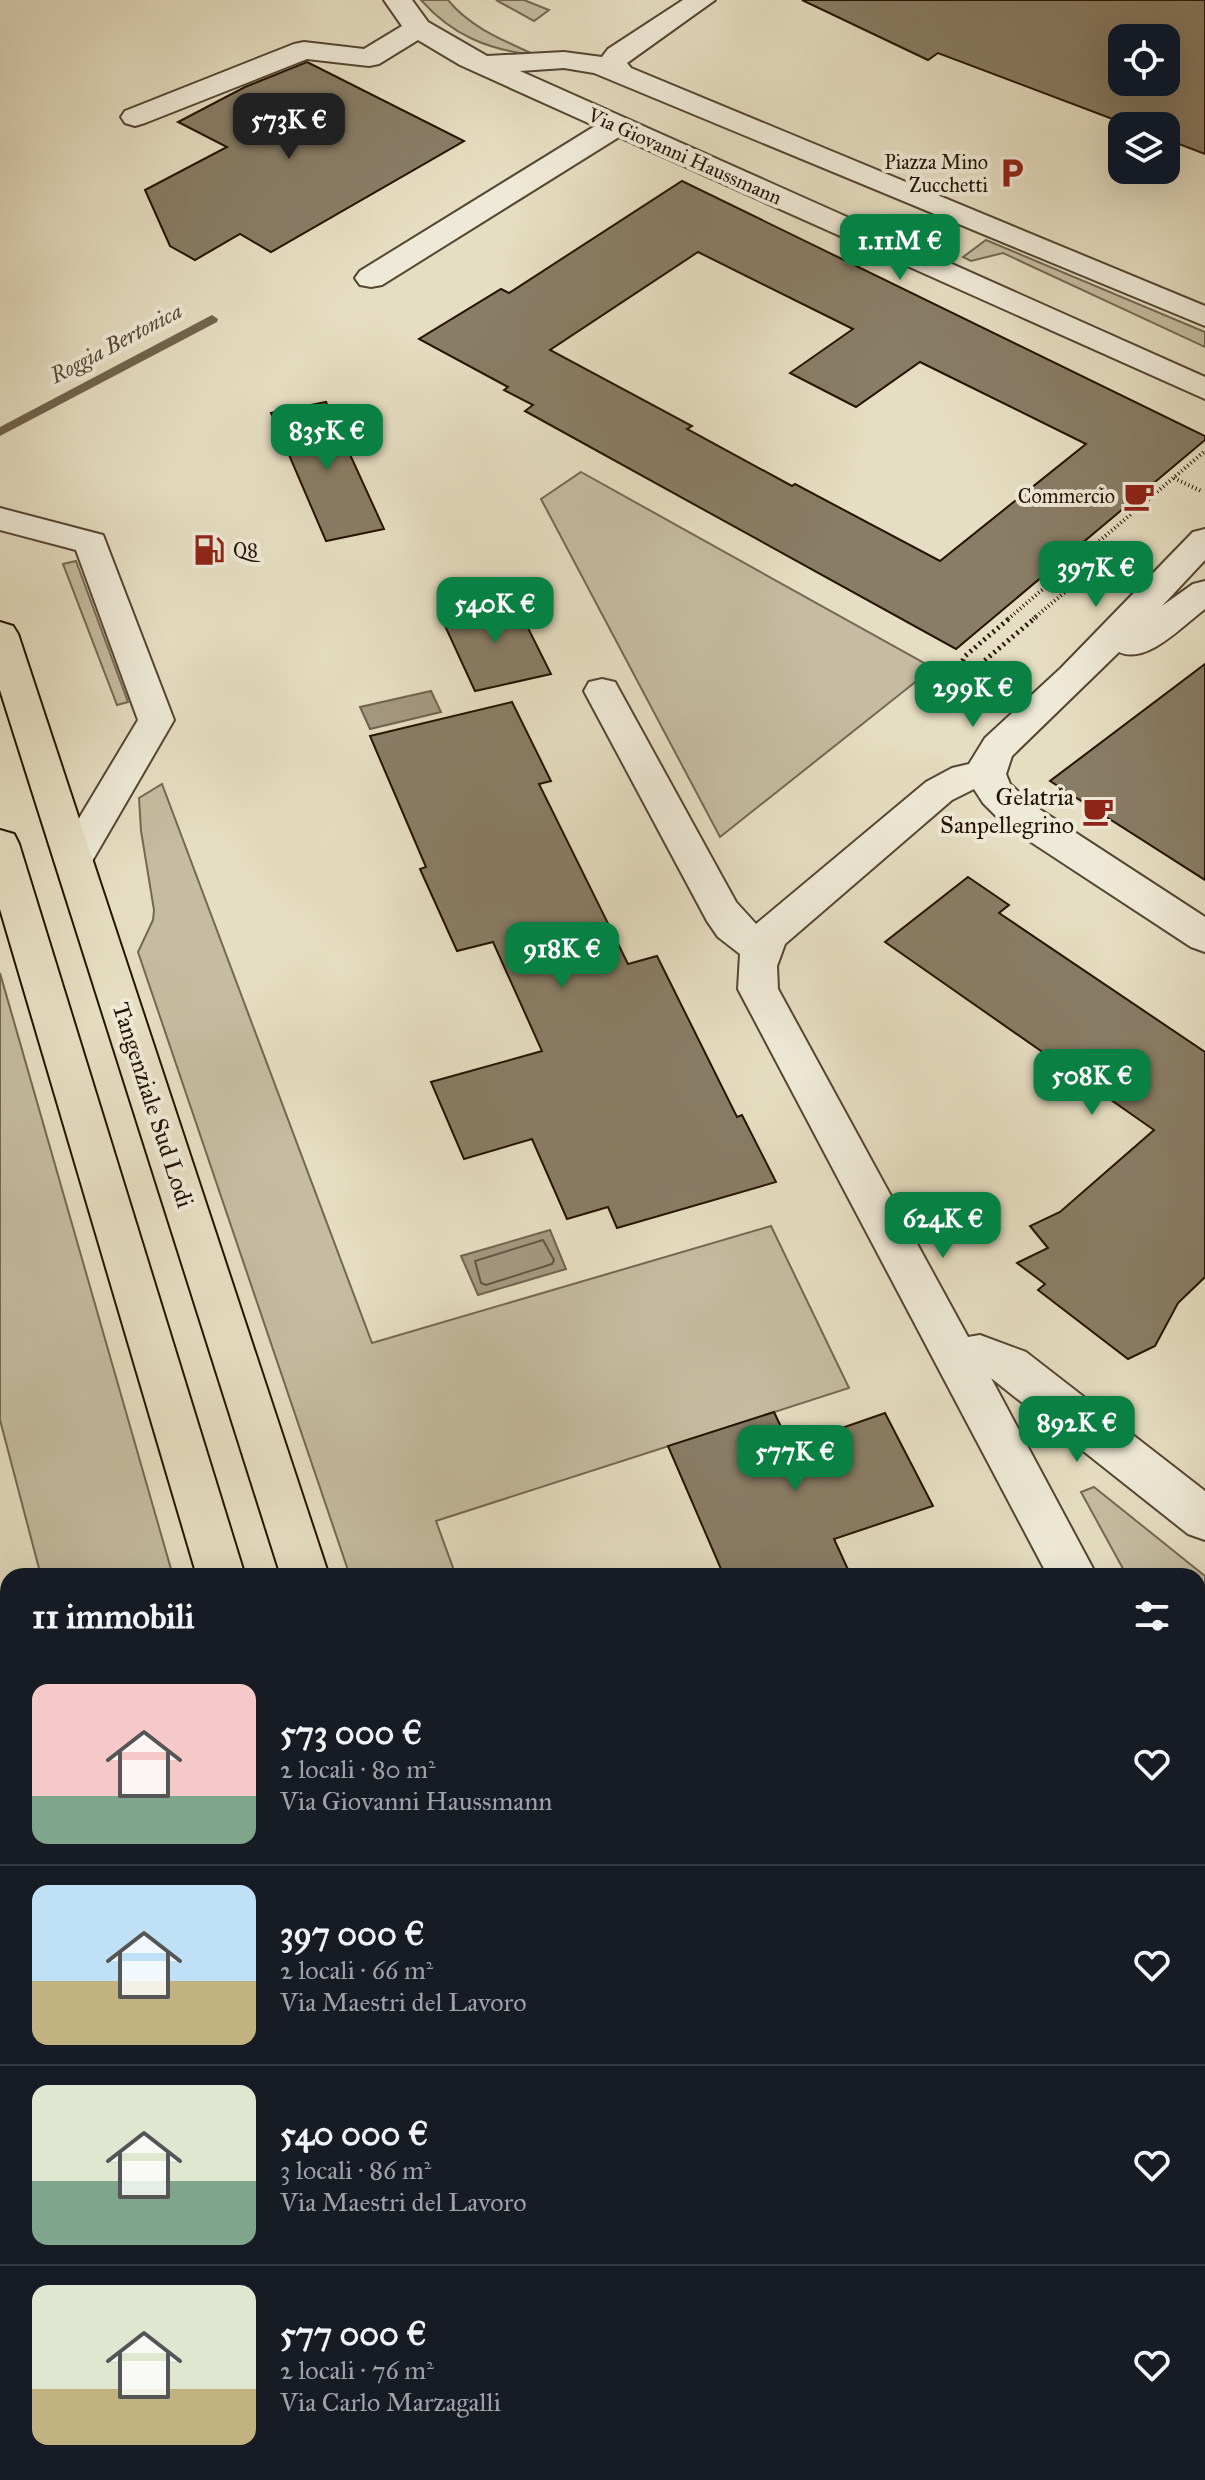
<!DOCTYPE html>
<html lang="it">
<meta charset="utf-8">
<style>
:root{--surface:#171b24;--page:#242831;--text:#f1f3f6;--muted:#9ea1a6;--line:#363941;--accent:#0b8043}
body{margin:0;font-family:"IM FELL Great Primer",serif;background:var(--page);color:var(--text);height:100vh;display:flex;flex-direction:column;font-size:30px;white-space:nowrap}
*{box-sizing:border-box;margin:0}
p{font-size:26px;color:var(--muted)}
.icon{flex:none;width:44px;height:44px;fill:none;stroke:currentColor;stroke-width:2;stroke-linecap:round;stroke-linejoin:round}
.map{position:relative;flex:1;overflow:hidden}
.details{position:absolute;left:0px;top:1568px;width:1206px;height:912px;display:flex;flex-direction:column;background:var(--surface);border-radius:24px 24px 0 0;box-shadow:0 8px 32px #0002}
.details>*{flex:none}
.controls{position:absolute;left:1108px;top:24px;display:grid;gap:16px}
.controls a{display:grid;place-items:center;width:72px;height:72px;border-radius:16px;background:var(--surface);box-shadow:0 8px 32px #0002;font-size:40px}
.price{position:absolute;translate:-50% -68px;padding:0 18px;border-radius:16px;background:var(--accent);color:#fff;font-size:26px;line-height:52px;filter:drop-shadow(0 2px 4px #0008)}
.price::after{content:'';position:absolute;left:50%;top:48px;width:24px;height:18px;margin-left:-12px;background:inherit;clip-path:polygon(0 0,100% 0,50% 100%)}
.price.current{background:#222;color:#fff}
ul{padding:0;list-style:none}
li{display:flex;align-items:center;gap:24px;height:200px;padding:0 32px}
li+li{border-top:2px solid var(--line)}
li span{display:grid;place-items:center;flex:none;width:224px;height:160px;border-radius:16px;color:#555}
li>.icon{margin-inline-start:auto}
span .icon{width:96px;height:96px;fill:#fffc;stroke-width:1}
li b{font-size:34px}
h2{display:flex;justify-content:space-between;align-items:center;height:96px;padding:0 32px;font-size:34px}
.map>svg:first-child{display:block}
.green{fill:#c5bca1;stroke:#746852;stroke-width:2}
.water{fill:#a49981;stroke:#71644e;stroke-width:2}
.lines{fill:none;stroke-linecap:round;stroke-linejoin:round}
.shore{stroke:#645642;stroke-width:2}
.stream{fill:#71644e;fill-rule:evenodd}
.building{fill:#897d66;stroke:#241402;stroke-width:2;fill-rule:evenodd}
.minor-casing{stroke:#544632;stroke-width:4}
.highway-casing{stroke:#241402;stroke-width:4}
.path-far1{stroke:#241402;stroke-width:4;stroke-dasharray:1 3;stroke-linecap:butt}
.path{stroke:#241402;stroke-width:5;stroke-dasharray:2 4;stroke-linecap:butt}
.minor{fill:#efead7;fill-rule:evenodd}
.highway{fill:#e6dec2;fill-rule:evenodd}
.labels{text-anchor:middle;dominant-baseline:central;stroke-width:8;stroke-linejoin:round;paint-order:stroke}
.far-street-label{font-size:20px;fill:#241402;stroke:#efead7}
.far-poi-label{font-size:20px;fill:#241402;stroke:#efead7;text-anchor:end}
.far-water-label{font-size:22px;font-style:italic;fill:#574935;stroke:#efead7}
.poi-label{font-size:24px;fill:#241402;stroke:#efead7;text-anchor:end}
.street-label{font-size:24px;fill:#241402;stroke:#efead7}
</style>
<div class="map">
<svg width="1205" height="2480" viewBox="0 0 1205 2480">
<rect width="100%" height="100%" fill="#e6dec2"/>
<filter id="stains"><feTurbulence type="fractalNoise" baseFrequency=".0025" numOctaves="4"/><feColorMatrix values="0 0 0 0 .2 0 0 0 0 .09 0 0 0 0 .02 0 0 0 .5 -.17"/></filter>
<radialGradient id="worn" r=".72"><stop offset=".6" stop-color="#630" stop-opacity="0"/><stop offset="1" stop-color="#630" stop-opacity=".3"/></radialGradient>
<g class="green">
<path d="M 421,0 L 448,0 C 471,28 503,40 535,55 C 488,50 452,35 421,0 Z"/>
<path d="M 496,0 L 524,0 L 549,10 L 534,21 Z"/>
<path d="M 986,240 L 1205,332 L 1205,347 L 1003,253 L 971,261 L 963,257 Z"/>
<path d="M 581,472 L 933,668 L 720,837 L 541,499 Z"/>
<path d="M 76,561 L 128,702 L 117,705 L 63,564 Z"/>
<path d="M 162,784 L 372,1343 L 771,1226 L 849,1388 L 436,1521 L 456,1576 L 350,1576 L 138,952 L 153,920 L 154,910 L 141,831 L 139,798 Z"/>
<path d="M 0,973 L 173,1576 L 41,1576 L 0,1420 Z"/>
<path d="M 1094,1487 L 1205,1576 L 1205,1717 L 1198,1704 L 1198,1576 L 1127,1576 L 1081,1492 Z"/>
<path d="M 277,2472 L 431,2472 L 433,2480 L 279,2480 Z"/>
<path d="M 654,2472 L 782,2472 L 784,2480 L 657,2480 Z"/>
</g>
<g class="water">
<path d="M 431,691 L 441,712 L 370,729 L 360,707 Z"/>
<path d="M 550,1230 L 566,1269 L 478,1295 L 461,1256 Z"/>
</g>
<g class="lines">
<path class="shore" d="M 543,1240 L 554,1260 L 552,1264 L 486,1285 L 481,1283 L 475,1261 Z"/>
<g class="stream">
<path d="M 212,315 L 218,319 L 217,322 L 0,436 L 0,427 Z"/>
<path d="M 0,2315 L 8,2318 L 8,2349 L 0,2346 Z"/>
<path d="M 105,2472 L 133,2472 L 136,2480 L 108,2480 Z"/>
</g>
</g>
<g class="building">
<path d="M 802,0 L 1205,0 L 1205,154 L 1166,139 L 1166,126 L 1131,126 L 938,53 L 928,60 ZM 1122,38 L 1166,38 L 1166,82 L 1122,82 Z"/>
<path d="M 307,62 L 464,141 L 271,252 L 240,234 L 195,260 L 170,246 L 145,190 L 227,147 L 178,122 L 245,87 Z"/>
<path d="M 682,181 L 1205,436 L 1205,440 L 956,649 L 525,411 L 533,405 L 504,390 L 508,387 L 419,339 L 501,289 L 509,293 ZM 698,252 L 853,329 L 790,373 L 856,407 L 920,362 L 1086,444 L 940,561 L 795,484 L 792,486 L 687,429 L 692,426 L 550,350 Z"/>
<path d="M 326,402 L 384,529 L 326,541 L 271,413 Z"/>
<path d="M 513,598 L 551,674 L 475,691 L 440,615 Z"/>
<path d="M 1205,664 L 1205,880 L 1050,781 Z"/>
<path d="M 512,702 L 551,781 L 539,784 L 628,964 L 657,956 L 737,1117 L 742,1115 L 776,1182 L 617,1228 L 608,1207 L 567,1219 L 532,1139 L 464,1159 L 431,1082 L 542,1051 L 493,942 L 457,951 L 420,869 L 426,867 L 370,736 Z"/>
<path d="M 968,877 L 1009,905 L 999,913 L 1205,1052 L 1205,1277 L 1178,1303 L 1155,1346 L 1128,1359 L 1038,1290 L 1045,1284 L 1017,1263 L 1048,1248 L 1030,1226 L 1060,1212 L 1154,1130 L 885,942 Z"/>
<path d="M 774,1412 L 790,1446 L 885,1413 L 933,1506 L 834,1539 L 851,1576 L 724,1576 L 668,1446 Z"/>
</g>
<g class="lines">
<defs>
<g id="minor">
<path d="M 384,0 L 412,0 L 428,22 L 487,56 L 564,52 L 602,57 L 608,49 L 683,0 L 715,0 L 627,63 L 631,68 L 1205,306 L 1205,326 L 594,73 L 564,68 L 520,71 L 1205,377 L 1205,399 L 619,137 L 382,285 L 371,287 L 360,285 L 355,278 L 360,271 L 595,126 L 460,65 L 418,40 L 379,64 L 369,66 L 307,59 L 145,123 L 135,126 L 125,123 L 121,117 L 125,111 L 294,44 L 304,42 L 364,49 L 402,26 Z"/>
<path d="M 0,508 L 103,535 L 174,720 L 87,870 L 73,874 L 59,870 L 54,860 L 138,720 L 76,550 L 0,530 Z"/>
<path d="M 1205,529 L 1205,560 L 1162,606 L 1193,584 L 1205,581 L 1205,609 C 1182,626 1147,665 1119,652 L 1012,756 L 1006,774 L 1010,784 L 1033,805 L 1205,917 L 1205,952 L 1191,947 L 1005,825 L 983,803 L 974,789 L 952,800 L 785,944 L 777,966 L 778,989 L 968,1337 L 980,1335 L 1026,1352 L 1205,1491 L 1205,1540 L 1188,1534 L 991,1378 L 1097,1576 L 1048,1576 L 738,989 L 740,954 L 718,937 L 707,921 L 584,691 L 589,682 L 602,679 L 615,682 L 736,902 L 756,924 L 926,782 L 952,768 L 969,764 L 985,738 L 1061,668 L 1193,532 Z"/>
<path d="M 1198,1785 L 1205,1788 L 1205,1848 L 1198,1845 Z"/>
<path d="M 0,2201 L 8,2205 L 8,2268 L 0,2264 Z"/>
<path d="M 175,2472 L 238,2472 L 241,2480 L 178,2480 Z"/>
</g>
<g id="highway">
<path d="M 0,622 L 13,626 L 18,634 L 329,1576 L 281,1576 L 0,690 Z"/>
<path d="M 0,830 L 14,834 L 19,844 L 245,1576 L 197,1576 L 0,909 Z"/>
<path d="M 460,2472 L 520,2472 L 523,2480 L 463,2480 Z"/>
<path d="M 567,2472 L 627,2472 L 629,2480 L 569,2480 Z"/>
</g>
</defs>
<use href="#minor" class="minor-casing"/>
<use href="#highway" class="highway-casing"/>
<g class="path-far1">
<path d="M 1174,478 L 1201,491"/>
<path d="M 1077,561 L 1104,575"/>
<path d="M 1008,619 L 1205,451"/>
<path d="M 1033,619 L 1084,576 L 1071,566"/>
</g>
<g class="path">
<path d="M 971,672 L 1036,617"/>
<path d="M 991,688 L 961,664 L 965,656 L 1011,617"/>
</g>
<use href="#minor" class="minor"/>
<use href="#highway" class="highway"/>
</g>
<defs>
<symbol id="parking-bare" viewBox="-9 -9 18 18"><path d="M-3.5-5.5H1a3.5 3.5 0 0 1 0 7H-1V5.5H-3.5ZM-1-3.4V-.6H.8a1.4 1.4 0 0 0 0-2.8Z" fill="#8f2418" stroke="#efead7" stroke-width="2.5" paint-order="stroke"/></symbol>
<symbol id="cafe-bare" viewBox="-9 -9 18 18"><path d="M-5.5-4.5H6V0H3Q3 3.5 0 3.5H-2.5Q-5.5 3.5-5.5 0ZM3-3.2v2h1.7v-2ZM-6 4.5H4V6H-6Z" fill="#8f2418" stroke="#efead7" stroke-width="2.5" paint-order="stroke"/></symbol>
<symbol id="fuel-bare" viewBox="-9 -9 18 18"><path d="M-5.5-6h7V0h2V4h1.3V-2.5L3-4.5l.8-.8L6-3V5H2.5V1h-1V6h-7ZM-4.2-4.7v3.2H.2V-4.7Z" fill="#8f2418" stroke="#efead7" stroke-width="2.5" paint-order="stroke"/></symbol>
</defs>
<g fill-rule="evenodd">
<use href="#parking-bare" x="990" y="151" width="44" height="44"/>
<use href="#cafe-bare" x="1117" y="474" width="44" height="44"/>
<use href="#fuel-bare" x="187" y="528" width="44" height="44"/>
<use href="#cafe-bare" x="1076" y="789" width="44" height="44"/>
</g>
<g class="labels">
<g class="far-street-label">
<text transform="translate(685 156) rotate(24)">Via Giovanni Haussmann</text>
</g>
<g class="far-poi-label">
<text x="988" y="162">Piazza Mino<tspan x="988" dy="23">Zucchetti</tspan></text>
<text x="1115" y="496">Commercio</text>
<text x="233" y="550" text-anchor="start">Q8</text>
</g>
<g class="far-water-label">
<text transform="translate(116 343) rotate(-28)">Roggia Bertonica</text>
</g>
<g class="poi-label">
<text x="1074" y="797">Gelatria<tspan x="1074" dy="28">Sanpellegrino</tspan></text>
</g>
<g class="street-label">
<text transform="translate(153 1105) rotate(72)">Tangenziale Sud Lodi</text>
</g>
</g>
<rect width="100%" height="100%" filter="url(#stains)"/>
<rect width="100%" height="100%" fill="url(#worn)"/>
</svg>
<div class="controls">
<a><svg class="icon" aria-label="locate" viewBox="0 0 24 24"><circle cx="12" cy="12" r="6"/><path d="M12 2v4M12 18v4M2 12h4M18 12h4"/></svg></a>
<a><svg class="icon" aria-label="layers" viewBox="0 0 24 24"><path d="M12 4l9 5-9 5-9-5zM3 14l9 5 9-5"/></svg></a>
</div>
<b class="price current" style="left:289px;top:161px">573K €</b>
<b class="price" style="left:900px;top:282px">1.11M €</b>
<b class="price" style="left:327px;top:472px">835K €</b>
<b class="price" style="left:1096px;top:609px">397K €</b>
<b class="price" style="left:495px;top:645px">540K €</b>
<b class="price" style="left:973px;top:729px">299K €</b>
<b class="price" style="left:562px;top:990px">918K €</b>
<b class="price" style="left:1092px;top:1117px">508K €</b>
<b class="price" style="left:943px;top:1260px">624K €</b>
<b class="price" style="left:1077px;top:1464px">892K €</b>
<b class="price" style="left:795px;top:1493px">577K €</b>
<section class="details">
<h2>11 immobili<svg class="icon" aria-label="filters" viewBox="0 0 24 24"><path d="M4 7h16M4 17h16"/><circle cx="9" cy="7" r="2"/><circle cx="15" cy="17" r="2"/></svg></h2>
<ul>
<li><span style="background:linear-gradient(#f6c9c9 70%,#7fa58c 0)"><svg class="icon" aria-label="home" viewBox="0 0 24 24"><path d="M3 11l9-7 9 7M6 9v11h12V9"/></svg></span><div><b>573 000 €</b><p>2 locali · 80 m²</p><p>Via Giovanni Haussmann</p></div><svg class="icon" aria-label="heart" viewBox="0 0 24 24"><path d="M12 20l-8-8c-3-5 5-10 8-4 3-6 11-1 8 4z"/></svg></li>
<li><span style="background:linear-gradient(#bfe0f5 60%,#c2b280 0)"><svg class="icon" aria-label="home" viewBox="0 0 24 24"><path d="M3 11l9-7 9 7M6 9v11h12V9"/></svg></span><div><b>397 000 €</b><p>2 locali · 66 m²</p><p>Via Maestri del Lavoro</p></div><svg class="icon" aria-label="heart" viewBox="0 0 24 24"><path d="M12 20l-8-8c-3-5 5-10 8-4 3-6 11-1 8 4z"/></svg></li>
<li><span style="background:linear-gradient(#dfe7d0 60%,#7fa58c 0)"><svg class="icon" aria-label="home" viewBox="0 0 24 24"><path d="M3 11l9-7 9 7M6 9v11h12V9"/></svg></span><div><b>540 000 €</b><p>3 locali · 86 m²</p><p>Via Maestri del Lavoro</p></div><svg class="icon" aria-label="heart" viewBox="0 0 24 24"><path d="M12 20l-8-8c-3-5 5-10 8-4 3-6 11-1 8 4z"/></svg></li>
<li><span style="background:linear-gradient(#dfe7d0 65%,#c2b280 0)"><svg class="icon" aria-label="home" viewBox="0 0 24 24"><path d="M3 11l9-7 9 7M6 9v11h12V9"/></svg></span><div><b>577 000 €</b><p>2 locali · 76 m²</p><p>Via Carlo Marzagalli</p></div><svg class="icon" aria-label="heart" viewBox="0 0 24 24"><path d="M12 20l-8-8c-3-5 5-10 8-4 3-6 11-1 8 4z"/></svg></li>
</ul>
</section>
</div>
